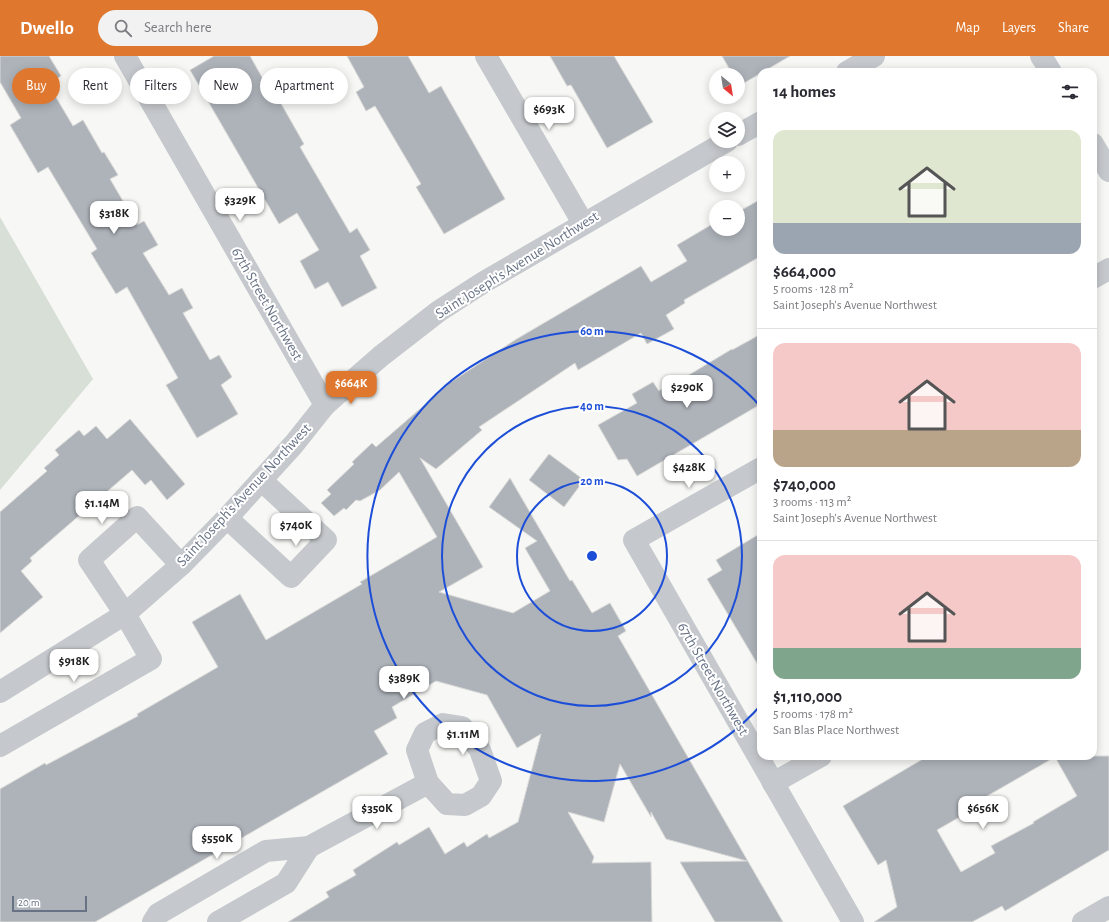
<!DOCTYPE html>
<meta charset="utf-8">
<style>
:root{--surface:#fff;--page:#f2f2f3;--text:#2b2b33;--muted:#7c7c81;--line:#e1e1e2;--accent:#df782e}
body{margin:0;font-family:"Alegreya Sans",sans-serif;background:var(--page);color:var(--text);height:100vh;display:flex;flex-direction:column;font-size:15px;white-space:nowrap}
*{box-sizing:border-box;margin:0}
p{font-size:13px;color:var(--muted)}
.icon{flex:none;width:22px;height:22px;fill:none;stroke:currentColor;stroke-width:2;stroke-linecap:round;stroke-linejoin:round}
.map{position:relative;flex:1;overflow:hidden}
.panel{position:absolute;left:757px;top:12px;width:340px;height:692px;display:flex;flex-direction:column;background:var(--surface);border-radius:12px;box-shadow:0 2px 10px #0003}
.panel>*{flex:none}
.top-card{position:absolute;left:12px;top:12px;width:380px;height:36px;display:flex;gap:8px}
.needle{width:26px;rotate:150deg}
.controls{position:absolute;left:709px;top:12px;display:grid;gap:8px}
.controls a{display:grid;place-items:center;width:36px;height:36px;border-radius:50%;background:var(--surface);box-shadow:0 2px 10px #0003;font-size:20px}
.scale{position:absolute;left:12px;bottom:10px;width:75px;box-sizing:border-box;padding-left:4px;border:2px solid #677285;border-top:0;font-size:11px;line-height:14px;white-space:nowrap;color:#677285;-webkit-text-stroke:3px #fff;paint-order:stroke}
.price{position:absolute;translate:-50% -34px;padding:0 9px;border-radius:8px;background:#fff;color:#222;font-size:13px;line-height:26px;filter:drop-shadow(0 1px 2px #0008)}
.price::after{content:'';position:absolute;left:50%;top:24px;width:12px;height:9px;margin-left:-6px;background:inherit;clip-path:polygon(0 0,100% 0,50% 100%)}
.price.selected{background:var(--accent);color:#fff}
ul{padding:0;list-style:none}
li{display:grid;align-content:center;gap:8px;height:212px;padding:0 16px}
li+li{border-top:1px solid var(--line)}
li span{display:grid;place-items:center;height:124px;border-radius:12px;color:#555}
li>.icon{margin-inline-start:auto}
span .icon{width:72px;height:72px;fill:#fffc;stroke-width:1}
li b{font-size:17px}
h2{display:flex;justify-content:space-between;align-items:center;height:48px;padding:0 16px;font-size:17px}
.pill{padding:0 14px;border-radius:18px;background:var(--surface);box-shadow:0 2px 10px #0003;font-size:14px;line-height:36px}
.pill.selected{background:var(--accent);color:#fff}
header{display:flex;align-items:center;gap:24px;box-sizing:border-box;height:56px;padding:0 20px;background:var(--accent);color:#fff}
header strong{font-size:19px}
nav{display:flex;gap:22px;margin-inline-start:auto;font-size:14px}
.search{width:280px;height:36px;background:var(--page);display:flex;align-items:center;gap:10px;box-sizing:border-box;padding:0 14px;border-radius:22px;color:var(--muted);font-size:15px}
.map>svg:first-child{display:block}
.green{fill:#d8dfd6}
.building{fill:#aeb3ba;stroke:#d9d9d7;fill-rule:evenodd}
.lines{fill:none;stroke-linecap:round;stroke-linejoin:round}
.minor{stroke:#c5c8cc;stroke-width:22}
.tertiary{stroke:#c5c8cc;stroke-width:22}
.ring{fill:none;stroke:#1d4ed8;stroke-width:2}
.labels{text-anchor:middle;dominant-baseline:central;stroke-width:4;stroke-linejoin:round;paint-order:stroke}
.street-label{font-size:15px;fill:#677285;stroke:#fff}
.centre{fill:#1d4ed8;stroke:#fff;stroke-width:2}
.ring-label{font-size:12px;text-anchor:middle;font-weight:bold;fill:#1d4ed8;stroke:#fff;stroke-width:4;stroke-linejoin:round;paint-order:stroke}
</style>
<header>
<strong>Dwello</strong>
<div class="search"><svg class="icon" aria-label="search" viewBox="0 0 24 24"><circle cx="10" cy="10" r="6"/><path d="M15 15l6 6"/></svg>Search here</div>
<nav><a>Map</a><a>Layers</a><a>Share</a></nav>
</header>
<div class="map">
<svg width="1109" height="866" viewBox="0 0 1109 866">
<rect width="100%" height="100%" fill="#f7f8f5"/>
<path class="green" d="M 0,161 L 93,323 L 0,434 Z"/>
<g class="building">
<path d="M 0,0 L 49,0 L 61,20 L 48,28 L 73,70 L 83,64 L 102,97 L 104,96 L 118,119 L 110,123 L 137,169 L 144,165 L 158,189 L 143,197 L 169,239 L 182,232 L 193,252 L 183,257 L 210,304 L 219,299 L 232,321 L 221,329 L 238,358 L 197,382 L 166,329 L 178,322 L 127,231 L 116,238 L 91,197 L 97,193 L 48,111 L 38,117 L 10,69 L 21,62 L 0,26 Z"/>
<path d="M 214,0 L 250,0 L 276,46 L 279,44 L 304,88 L 300,91 L 350,177 L 357,172 L 370,194 L 360,200 L 377,232 L 342,251 L 328,226 L 315,233 L 300,205 L 319,194 L 297,157 L 279,168 L 190,14 Z"/>
<path d="M 347,0 L 408,0 L 429,37 L 441,30 L 505,143 L 444,178 L 416,131 L 421,128 L 375,50 L 366,55 L 356,36 L 364,31 Z"/>
<path d="M 550,0 L 614,0 L 653,66 L 607,92 L 571,29 L 567,30 Z"/>
<path d="M 722,0 L 790,0 L 739,30 L 738,19 L 733,19 Z"/>
<path d="M 761,143 L 761,200 L 684,244 L 685,247 L 666,259 L 674,273 L 647,288 L 641,277 L 578,314 L 575,307 L 479,371 L 482,374 L 436,413 L 420,402 L 483,511 L 439,536 L 513,557 L 550,535 L 525,492 L 537,485 L 489,451 L 510,422 L 570,525 L 572,524 L 592,557 L 610,547 L 626,575 L 618,580 L 783,866 L 715,866 L 680,806 L 747,805 L 666,783 L 651,756 L 651,761 L 620,708 L 604,766 L 568,756 L 594,801 L 592,807 L 651,806 L 652,866 L 288,866 L 329,841 L 326,836 L 356,819 L 353,814 L 397,786 L 399,789 L 429,771 L 445,798 L 464,786 L 467,791 L 487,778 L 489,782 L 518,766 L 541,678 L 517,692 L 487,639 L 436,625 L 392,651 L 397,662 L 374,675 L 388,698 L 95,866 L 0,866 L 0,733 L 45,707 L 46,709 L 138,660 L 137,658 L 218,611 L 192,566 L 240,538 L 266,584 L 362,528 L 360,526 L 437,481 L 399,416 L 380,434 L 360,445 L 356,444 L 346,454 L 344,452 L 334,460 L 321,447 L 331,438 L 327,434 L 354,408 L 352,406 L 372,387 L 376,391 L 451,326 L 515,284 L 641,210 L 651,226 L 687,205 L 677,189 L 716,166 L 716,173 L 738,173 L 738,156 Z"/>
<path d="M 761,278 L 761,348 L 637,420 L 627,403 L 618,404 L 598,369 L 637,347 L 632,338 L 653,326 L 659,335 L 663,332 L 664,334 L 732,293 L 732,294 Z"/>
<path d="M 130,363 L 185,428 L 167,444 L 151,424 L 145,429 L 132,414 L 30,502 L 32,505 L 21,515 L 43,541 L 0,577 L 0,456 L 47,415 L 44,412 L 59,399 L 55,394 L 79,374 L 84,380 L 96,370 L 107,383 Z"/>
<path d="M 549,398 L 584,424 L 564,451 L 529,424 Z"/>
<path d="M 761,477 L 761,614 L 707,523 L 722,514 L 716,504 Z"/>
<path d="M 928,700 L 1109,700 L 1109,794 L 1005,855 L 1002,850 L 972,866 L 874,866 L 897,851 L 886,804 L 878,809 L 843,750 ZM 1055,701 L 1077,740 L 1033,766 L 1034,767 L 991,790 L 995,797 L 961,816 L 937,774 L 970,755 L 968,751 Z"/>
</g>
<g class="lines">
<g class="minor">
<path d="M 125,0 L 325,349"/>
<path d="M 486,0 L 583,167"/>
<path d="M 1041,0 L 1051,16"/>
<path d="M 1093,88 L 1109,115"/>
<path d="M 1093,222 L 1109,213"/>
<path d="M 761,412 L 634,484 L 853,866"/>
<path d="M 227,462 L 291,521 L 326,484 L 261,424"/>
<path d="M 443,668 L 462,671 L 480,694 L 491,725 L 481,740 L 465,749 L 447,748 L 428,727 L 417,694 L 425,677 Z"/>
<path d="M 0,690 L 151,603 L 125,558 L 89,504 L 137,461 L 181,509"/>
<path d="M 773,727 L 821,700"/>
<path d="M 153,866 L 158,858 L 266,795 L 309,791 L 428,727"/>
<path d="M 218,866 L 286,827 L 309,791"/>
<path d="M 1083,866 L 1109,851"/>
</g>
<g class="tertiary">
<path d="M 847,16 L 874,0"/>
<path d="M 738,79 L 761,66"/>
<path d="M 0,636 L 125,558 L 181,509 L 227,462 L 294,388 L 325,349 L 381,300 L 439,255 L 484,226 L 727,85"/>
</g>
</g>
<g class="ring">
<circle cx="592" cy="500" r="75"/>
<circle cx="592" cy="500" r="150"/>
<path d="M761 649A225 225 0 1 1 761 351"/>
</g>
<g class="labels">
<g class="street-label">
<text transform="translate(517 209) rotate(-32)">Saint Joseph's Avenue Northwest</text>
<text transform="translate(267 248) rotate(60)">67th Street Northwest</text>
<text transform="translate(244 439) rotate(-47)">Saint Joseph's Avenue Northwest</text>
<text transform="translate(713 623) rotate(60)">67th Street Northwest</text>
</g>
</g>
<circle cx="592" cy="500" r="6" class="centre"/>
<g class="ring-label">
<text x="592" y="279">60 m</text>
<text x="592" y="354">40 m</text>
<text x="592" y="429">20 m</text>
</g>
</svg>
<div class="controls">
<a><svg class="needle" viewBox="-14 -14 28 28"><path d="M0-13l5 13h-10z" fill="#e53935"/><path d="M0 13l5-13h-10z" fill="#7c7c81"/></svg></a>
<a><svg class="icon" aria-label="layers" viewBox="0 0 24 24"><path d="M12 4l9 5-9 5-9-5zM3 14l9 5 9-5"/></svg></a>
<a>+</a>
<a>−</a>
</div>
<div class="scale">20 m</div>
<b class="price" style="left:549px;top:75px">$693K</b>
<b class="price" style="left:240px;top:166px">$329K</b>
<b class="price" style="left:114px;top:179px">$318K</b>
<b class="price selected" style="left:351px;top:349px">$664K</b>
<b class="price" style="left:687px;top:353px">$290K</b>
<b class="price" style="left:689px;top:433px">$428K</b>
<b class="price" style="left:102px;top:469px">$1.14M</b>
<b class="price" style="left:296px;top:491px">$740K</b>
<b class="price" style="left:74px;top:627px">$918K</b>
<b class="price" style="left:404px;top:644px">$389K</b>
<b class="price" style="left:463px;top:700px">$1.11M</b>
<b class="price" style="left:377px;top:774px">$350K</b>
<b class="price" style="left:983px;top:774px">$656K</b>
<b class="price" style="left:217px;top:804px">$550K</b>
<div class="top-card">
<a class="pill selected">Buy</a>
<a class="pill">Rent</a>
<a class="pill">Filters</a>
<a class="pill">New</a>
<a class="pill">Apartment</a>
</div>
<section class="panel">
<h2>14 homes<svg class="icon" aria-label="filters" viewBox="0 0 24 24"><path d="M4 7h16M4 17h16"/><circle cx="9" cy="7" r="2"/><circle cx="15" cy="17" r="2"/></svg></h2>
<ul>
<li><span style="background:linear-gradient(#dfe7d0 75%,#9aa5b1 0)"><svg class="icon" aria-label="home" viewBox="0 0 24 24"><path d="M3 11l9-7 9 7M6 9v11h12V9"/></svg></span><div><b>$664,000</b><p>5 rooms · 128 m²</p><p>Saint Joseph's Avenue Northwest</p></div></li>
<li><span style="background:linear-gradient(#f6c9c9 70%,#b9a48a 0)"><svg class="icon" aria-label="home" viewBox="0 0 24 24"><path d="M3 11l9-7 9 7M6 9v11h12V9"/></svg></span><div><b>$740,000</b><p>3 rooms · 113 m²</p><p>Saint Joseph's Avenue Northwest</p></div></li>
<li><span style="background:linear-gradient(#f6c9c9 75%,#7fa58c 0)"><svg class="icon" aria-label="home" viewBox="0 0 24 24"><path d="M3 11l9-7 9 7M6 9v11h12V9"/></svg></span><div><b>$1,110,000</b><p>5 rooms · 178 m²</p><p>San Blas Place Northwest</p></div></li>
</ul>
</section>
</div>
